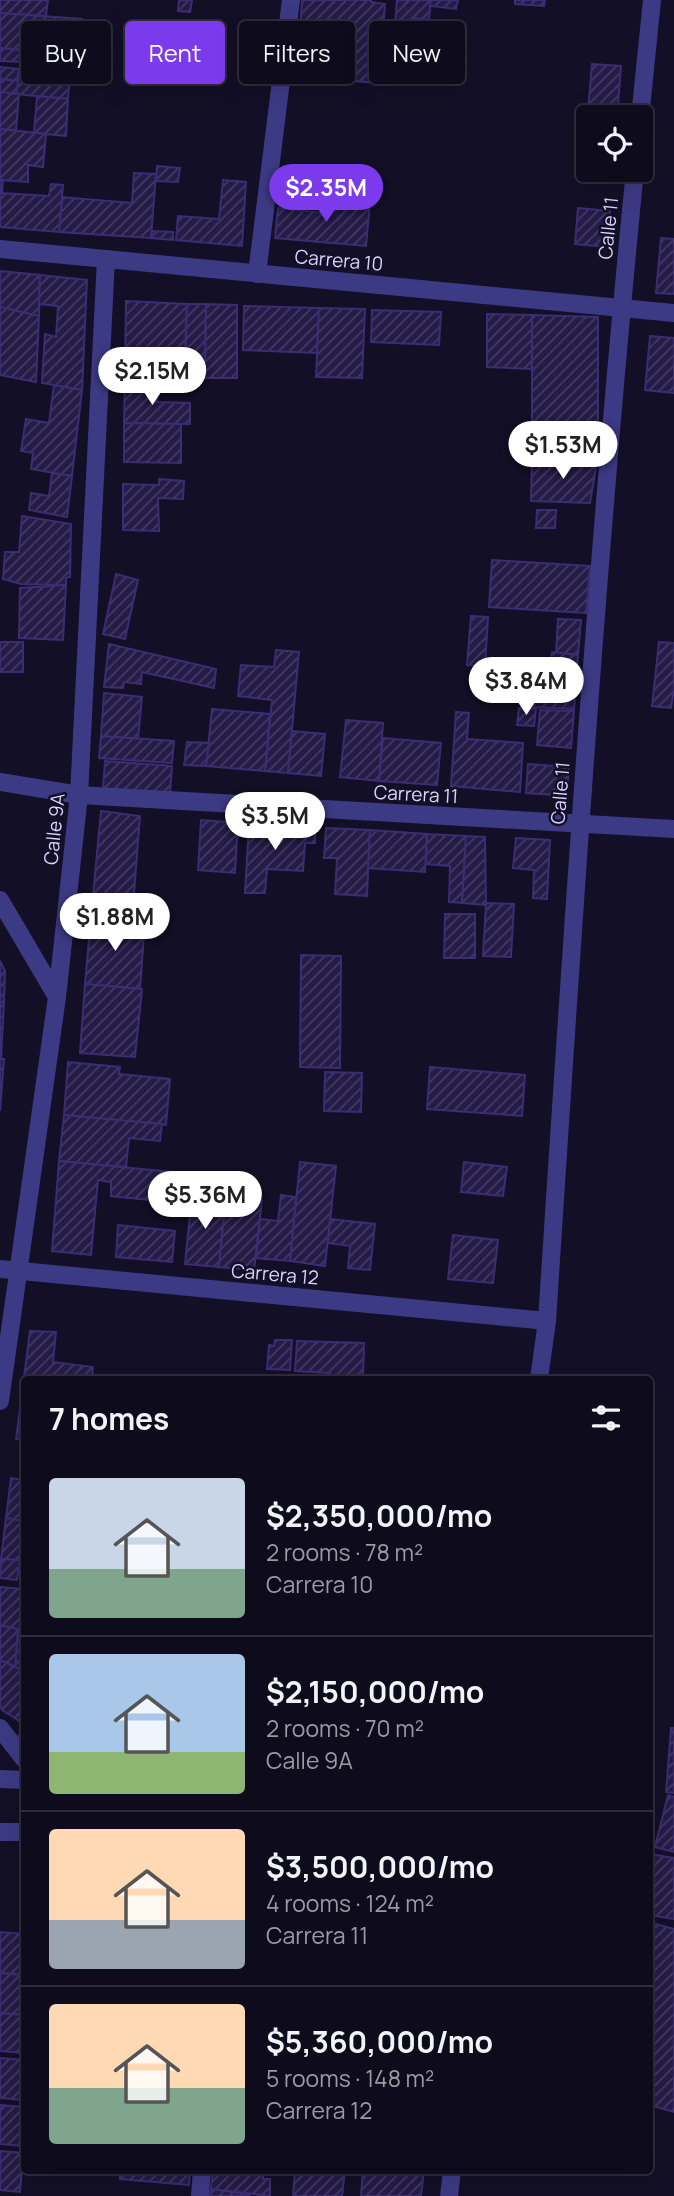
<!DOCTYPE html>
<meta charset="utf-8">
<style>
:root{--surface:#0e0b1c;--page:#1c1929;--text:#f1f3f6;--muted:#9b9ba3;--line:#2e2b3b;--accent:#7c3aed}
body{margin:0;font-family:Manrope,sans-serif;background:var(--page);color:var(--text);height:100vh;display:flex;flex-direction:column;font-size:26px;white-space:nowrap}
*{box-sizing:border-box;margin:0}
p{font-size:23px;color:var(--muted)}
.icon{flex:none;width:38px;height:38px;fill:none;stroke:currentColor;stroke-width:2;stroke-linecap:round;stroke-linejoin:round}
.map{position:relative;flex:1;overflow:hidden}
.panel{position:absolute;left:21px;top:1376px;width:632px;height:798px;display:flex;flex-direction:column;background:var(--surface);border-radius:7px;box-shadow:0 7px 28px #0002,0 0 0 2px var(--line)}
.panel>*{flex:none}
.top-card{position:absolute;left:21px;top:21px;width:634px;height:63px;display:flex;gap:14px}
.buttons{position:absolute;left:576px;top:105px;display:grid;gap:14px}
.buttons a{display:grid;place-items:center;width:77px;height:77px;border-radius:7px;background:var(--surface);box-shadow:0 7px 28px #0002,0 0 0 2px var(--line);font-size:35px}
.price{position:absolute;translate:-50% -60px;padding:0 16px;border-radius:24px;background:#fff;color:#222;font-size:23px;line-height:46px;filter:drop-shadow(0 2px 4px #0008)}
.price::after{content:'';position:absolute;left:50%;top:42px;width:21px;height:16px;margin-left:-10px;background:inherit;clip-path:polygon(0 0,100% 0,50% 100%)}
.price.on{background:var(--accent);color:#fff}
ul{padding:0;list-style:none}
li{display:flex;align-items:center;gap:21px;height:175px;padding:0 28px}
li+li{border-top:2px solid var(--line)}
li span{display:grid;place-items:center;flex:none;width:196px;height:140px;border-radius:7px;color:#555}
li>.icon{margin-inline-start:auto}
span .icon{width:84px;height:84px;fill:#fffc;stroke-width:1}
li b{font-size:30px}
h2{display:flex;justify-content:space-between;align-items:center;height:84px;padding:0 28px;font-size:30px}
.tag{padding:0 24px;border-radius:7px;background:var(--surface);box-shadow:0 7px 28px #0002,0 0 0 2px var(--line);font-size:24px;line-height:63px}
.tag.on{background:var(--accent);color:#fff}
.map>svg:first-child{display:block}
.building{fill:url(#building-hatch);stroke:#3b2d73;stroke-width:2}
.lines{fill:none;stroke-linecap:round;stroke-linejoin:round}
.minor{stroke:#3d3a85;stroke-width:18}
.tertiary{stroke:#3d3a85;stroke-width:18}
.labels{text-anchor:middle;dominant-baseline:central;stroke-width:5;stroke-linejoin:round;paint-order:stroke}
.street-label{font-size:19px;fill:#d9d4ff;stroke:#130f26}
</style>
<div class="map">
<svg width="674" height="2196" viewBox="0 0 674 2196">
<defs>
<pattern id="building-hatch" width="6" height="6" patternUnits="userSpaceOnUse" patternTransform="scale(1.75)"><rect width="6" height="6" fill="#241b47"/><path d="M-1 1l2-2M0 6l6-6M5 7l2-2" fill="none" stroke="#433b63"/></pattern>
</defs>
<rect width="100%" height="100%" fill="#130f26"/>
<g class="building">
<path d="M 0,0 L 48,0 L 46,16 L 0,13 Z"/>
<path d="M 179,0 L 192,0 L 190,12 L 178,11 Z"/>
<path d="M 302,0 L 371,0 L 371,2 L 385,4 L 379,83 L 297,77 Z"/>
<path d="M 397,0 L 431,0 L 429,20 L 414,18 L 412,37 L 394,36 Z"/>
<path d="M 431,0 L 458,0 L 456,9 L 430,6 Z"/>
<path d="M 515,0 L 545,0 L 544,6 L 515,4 Z"/>
<path d="M 0,13 L 82,19 L 81,54 L 0,48 Z"/>
<path d="M 0,48 L 22,50 L 21,62 L 0,61 Z"/>
<path d="M 22,50 L 46,51 L 45,59 L 33,58 L 32,60 L 21,60 Z"/>
<path d="M 592,64 L 621,66 L 617,117 L 588,117 L 588,134 L 586,134 Z"/>
<path d="M 0,67 L 19,69 L 18,81 L 0,79 Z"/>
<path d="M 19,69 L 70,75 L 68,99 L 16,94 Z"/>
<path d="M 0,79 L 18,81 L 16,94 L 0,92 Z"/>
<path d="M 0,92 L 19,94 L 16,131 L 0,129 Z"/>
<path d="M 37,96 L 68,99 L 66,136 L 34,133 Z"/>
<path d="M 0,129 L 46,134 L 43,167 L 28,165 L 28,182 L 0,180 Z"/>
<path d="M 157,166 L 180,168 L 178,182 L 156,181 Z"/>
<path d="M 134,173 L 156,174 L 151,238 L 59,232 L 62,197 L 132,203 Z"/>
<path d="M 0,180 L 3,180 L 2,193 L 49,196 L 51,184 L 63,185 L 59,232 L 0,227 Z"/>
<path d="M 223,180 L 246,182 L 242,246 L 176,240 L 178,216 L 219,219 Z"/>
<path d="M 334,199 L 370,203 L 366,246 L 275,238 L 278,208 L 332,214 Z"/>
<path d="M 578,208 L 610,211 L 607,247 L 575,244 Z"/>
<path d="M 152,231 L 173,232 L 173,240 L 151,238 Z"/>
<path d="M 661,238 L 674,239 L 674,294 L 656,293 Z"/>
<path d="M 0,271 L 40,275 L 39,316 L 0,307 Z"/>
<path d="M 40,275 L 87,280 L 82,390 L 42,383 L 45,334 L 56,337 L 58,306 L 39,304 Z"/>
<path d="M 126,301 L 187,304 L 185,357 L 150,355 L 149,376 L 125,374 Z"/>
<path d="M 187,304 L 206,304 L 205,378 L 185,377 Z"/>
<path d="M 206,304 L 237,305 L 237,378 L 205,378 Z"/>
<path d="M 244,306 L 319,308 L 317,353 L 243,350 Z"/>
<path d="M 0,307 L 39,316 L 36,382 L 0,375 Z"/>
<path d="M 319,308 L 365,309 L 362,378 L 316,377 Z"/>
<path d="M 372,310 L 441,312 L 439,345 L 371,342 Z"/>
<path d="M 487,314 L 532,315 L 532,369 L 487,367 Z"/>
<path d="M 532,315 L 598,317 L 598,426 L 532,424 Z"/>
<path d="M 650,336 L 674,338 L 674,393 L 645,390 Z"/>
<path d="M 125,382 L 158,384 L 157,402 L 190,403 L 190,424 L 124,423 Z"/>
<path d="M 54,385 L 82,390 L 72,476 L 31,469 L 33,453 L 21,451 L 26,419 L 49,423 Z"/>
<path d="M 124,423 L 181,424 L 181,463 L 124,462 Z"/>
<path d="M 532,459 L 597,461 L 590,503 L 531,501 Z"/>
<path d="M 52,473 L 72,476 L 67,517 L 29,510 L 31,493 L 49,496 Z"/>
<path d="M 159,479 L 184,481 L 183,499 L 158,498 L 159,531 L 123,530 L 123,484 L 159,485 Z"/>
<path d="M 537,510 L 556,510 L 555,528 L 536,528 Z"/>
<path d="M 22,516 L 71,524 L 70,577 L 66,578 L 66,585 L 21,584 L 3,579 L 5,552 L 19,552 Z"/>
<path d="M 492,560 L 590,566 L 586,613 L 489,607 Z"/>
<path d="M 116,574 L 138,580 L 125,639 L 103,634 Z"/>
<path d="M 66,585 L 63,640 L 19,638 L 20,588 Z"/>
<path d="M 471,616 L 488,617 L 485,666 L 467,665 Z"/>
<path d="M 558,619 L 581,620 L 578,655 L 556,653 Z"/>
<rect x="0" y="642" width="23" height="30"/>
<path d="M 659,642 L 674,643 L 674,690 L 671,708 L 652,706 Z"/>
<path d="M 109,644 L 216,669 L 214,688 L 142,672 L 141,684 L 124,682 L 123,688 L 104,687 Z"/>
<path d="M 276,650 L 299,652 L 288,773 L 265,771 L 272,700 L 238,696 L 241,665 L 274,667 Z"/>
<path d="M 552,652 L 578,655 L 576,686 L 542,685 L 544,668 L 550,669 Z"/>
<path d="M 533,685 L 576,686 L 574,709 L 531,707 Z"/>
<path d="M 104,693 L 142,697 L 138,739 L 101,736 Z"/>
<path d="M 519,708 L 536,709 L 534,726 L 517,725 Z"/>
<path d="M 212,709 L 270,714 L 265,771 L 206,766 Z"/>
<path d="M 540,710 L 574,711 L 571,748 L 537,745 Z"/>
<path d="M 456,712 L 469,713 L 467,739 L 523,743 L 520,792 L 451,786 Z"/>
<path d="M 346,720 L 383,723 L 379,781 L 340,777 Z"/>
<path d="M 292,731 L 325,734 L 321,776 L 288,773 Z"/>
<path d="M 101,736 L 174,741 L 172,763 L 99,758 Z"/>
<path d="M 383,738 L 441,743 L 437,785 L 379,781 Z"/>
<path d="M 187,742 L 209,743 L 206,766 L 184,765 Z"/>
<path d="M 105,761 L 172,766 L 170,794 L 103,789 Z"/>
<path d="M 528,764 L 569,767 L 567,796 L 526,793 Z"/>
<path d="M 101,811 L 140,816 L 132,919 L 91,917 Z"/>
<path d="M 201,820 L 238,823 L 235,873 L 198,870 Z"/>
<path d="M 249,824 L 315,827 L 315,843 L 305,843 L 303,871 L 267,869 L 265,893 L 245,893 Z"/>
<path d="M 326,828 L 370,830 L 367,896 L 335,894 L 337,858 L 324,858 Z"/>
<path d="M 370,830 L 427,834 L 425,872 L 368,868 Z"/>
<path d="M 427,834 L 466,836 L 462,903 L 449,902 L 450,866 L 426,864 Z"/>
<path d="M 466,836 L 485,837 L 486,905 L 462,903 Z"/>
<path d="M 516,838 L 550,840 L 547,899 L 533,898 L 534,870 L 513,868 Z"/>
<path d="M 486,903 L 514,904 L 511,957 L 483,956 Z"/>
<path d="M 445,914 L 475,914 L 475,958 L 444,958 Z"/>
<path d="M 91,917 L 145,921 L 140,989 L 85,984 Z"/>
<path d="M 301,955 L 341,956 L 340,1068 L 300,1067 Z"/>
<path d="M 0,961 L 5,971 L 4,1002 L 0,1002 Z"/>
<path d="M 85,984 L 142,989 L 135,1057 L 80,1053 Z"/>
<path d="M 0,1002 L 4,1002 L 1,1059 L 0,1059 Z"/>
<path d="M 0,1059 L 4,1059 L 0,1111 Z"/>
<path d="M 68,1062 L 120,1067 L 119,1074 L 170,1079 L 166,1125 L 64,1115 Z"/>
<path d="M 430,1067 L 525,1075 L 522,1116 L 427,1109 Z"/>
<path d="M 325,1072 L 362,1073 L 361,1112 L 324,1111 Z"/>
<path d="M 64,1115 L 162,1124 L 160,1141 L 129,1138 L 126,1167 L 59,1161 Z"/>
<path d="M 59,1161 L 182,1173 L 178,1203 L 111,1196 L 111,1182 L 98,1180 L 91,1255 L 52,1251 Z"/>
<path d="M 300,1162 L 336,1166 L 325,1266 L 290,1261 Z"/>
<path d="M 464,1162 L 507,1167 L 503,1196 L 461,1192 Z"/>
<path d="M 192,1195 L 226,1198 L 219,1267 L 185,1264 Z"/>
<path d="M 226,1195 L 262,1200 L 254,1270 L 219,1267 Z"/>
<path d="M 281,1195 L 296,1197 L 290,1261 L 256,1258 L 260,1219 L 278,1221 Z"/>
<path d="M 330,1219 L 375,1224 L 370,1270 L 348,1268 L 350,1246 L 328,1243 Z"/>
<path d="M 118,1225 L 175,1231 L 172,1262 L 116,1257 Z"/>
<path d="M 453,1235 L 498,1240 L 493,1283 L 448,1279 Z"/>
<path d="M 30,1331 L 56,1332 L 53,1362 L 93,1367 L 92,1379 L 24,1379 L 24,1440 L 16,1439 Z"/>
<path d="M 275,1340 L 292,1340 L 290,1370 L 267,1369 L 269,1345 L 274,1346 Z"/>
<path d="M 297,1341 L 364,1343 L 363,1379 L 330,1379 L 330,1373 L 295,1371 Z"/>
<path d="M 11,1478 L 24,1480 L 24,1521 L 6,1518 Z"/>
<path d="M 6,1518 L 24,1521 L 24,1561 L 1,1559 Z"/>
<path d="M 1,1559 L 20,1560 L 17,1580 L 0,1578 Z"/>
<path d="M 0,1587 L 23,1589 L 20,1619 L 24,1621 L 24,1663 L 20,1669 L 15,1667 L 18,1629 L 0,1625 Z"/>
<path d="M 0,1625 L 18,1629 L 15,1667 L 0,1660 Z"/>
<path d="M 0,1660 L 24,1671 L 24,1743 L 17,1739 L 24,1724 L 2,1710 L 0,1704 Z"/>
<path d="M 671,1728 L 674,1728 L 674,1793 L 666,1792 Z"/>
<path d="M 668,1795 L 674,1797 L 674,1852 L 655,1847 Z"/>
<path d="M 650,1854 L 674,1858 L 674,1919 L 649,1915 Z"/>
<path d="M 649,1922 L 674,1929 L 674,2112 L 649,2105 Z"/>
<path d="M 0,1932 L 24,1934 L 24,1975 L 0,1973 Z"/>
<path d="M 0,1973 L 24,1975 L 24,2015 L 0,2013 Z"/>
<path d="M 0,2013 L 24,2015 L 24,2053 L 0,2051 Z"/>
<path d="M 0,2058 L 24,2060 L 24,2100 L 0,2098 Z"/>
<path d="M 0,2105 L 24,2107 L 22,2146 L 0,2144 Z"/>
<path d="M 0,2151 L 24,2153 L 24,2166 L 22,2166 L 20,2192 L 0,2190 Z"/>
<path d="M 120,2170 L 190,2170 L 189,2185 L 120,2179 Z"/>
<path d="M 213,2170 L 263,2170 L 263,2179 L 270,2179 L 270,2196 L 211,2189 Z"/>
<path d="M 295,2170 L 345,2170 L 342,2196 L 293,2196 Z"/>
<path d="M 363,2170 L 424,2170 L 421,2196 L 361,2196 Z"/>
<path d="M 211,2189 L 246,2194 L 251,2196 L 210,2196 Z"/>
</g>
<g class="lines">
<g class="minor">
<path d="M 640,118 L 652,0"/>
<path d="M 0,249 L 674,313"/>
<path d="M 257,274 L 291,0"/>
<path d="M 0,782 L 79,795 L 674,829"/>
<path d="M 57,997 L 79,795 L 106,259"/>
<path d="M 0,1269 L 547,1321"/>
<path d="M 539,1379 L 547,1321 C 572,937 597,553 635,170"/>
<path d="M 0,1779 L 24,1780"/>
<path d="M 0,1832 L 24,1832"/>
<path d="M 200,2196 L 202,2170"/>
</g>
<g class="tertiary">
<path d="M 0,900 L 57,997 L 0,1401"/>
<path d="M 0,1728 L 24,1759"/>
<path d="M 449,2196 L 452,2170"/>
</g>
</g>
<g class="labels">
<g class="street-label">
<text transform="translate(608 228) rotate(-84)">Calle 11</text>
<text transform="translate(339 260) rotate(5)">Carrera 10</text>
<text transform="translate(560 793) rotate(-85)">Calle 11</text>
<text transform="translate(416 794) rotate(3)">Carrera 11</text>
<text transform="translate(54 829) rotate(-84)">Calle 9A</text>
<text transform="translate(275 1274) rotate(5)">Carrera 12</text>
</g>
</g>
</svg>
<div class="buttons">
<a><svg class="icon" aria-label="locate" viewBox="0 0 24 24"><circle cx="12" cy="12" r="6"/><path d="M12 2v4M12 18v4M2 12h4M18 12h4"/></svg></a>
</div>
<b class="price on" style="left:326px;top:224px">$2.35M</b>
<b class="price" style="left:152px;top:407px">$2.15M</b>
<b class="price" style="left:563px;top:481px">$1.53M</b>
<b class="price" style="left:526px;top:717px">$3.84M</b>
<b class="price" style="left:275px;top:852px">$3.5M</b>
<b class="price" style="left:115px;top:953px">$1.88M</b>
<b class="price" style="left:205px;top:1231px">$5.36M</b>
<div class="top-card">
<a class="tag">Buy</a>
<a class="tag on">Rent</a>
<a class="tag">Filters</a>
<a class="tag">New</a>
</div>
<section class="panel">
<h2>7 homes<svg class="icon" aria-label="filters" viewBox="0 0 24 24"><path d="M4 7h16M4 17h16"/><circle cx="9" cy="7" r="2"/><circle cx="15" cy="17" r="2"/></svg></h2>
<ul>
<li><span style="background:linear-gradient(#c9d6e8 65%,#7fa58c 0)"><svg class="icon" aria-label="home" viewBox="0 0 24 24"><path d="M3 11l9-7 9 7M6 9v11h12V9"/></svg></span><div><b>$2,350,000/mo</b><p>2 rooms · 78 m²</p><p>Carrera 10</p></div></li>
<li><span style="background:linear-gradient(#a9c7e8 70%,#8fb573 0)"><svg class="icon" aria-label="home" viewBox="0 0 24 24"><path d="M3 11l9-7 9 7M6 9v11h12V9"/></svg></span><div><b>$2,150,000/mo</b><p>2 rooms · 70 m²</p><p>Calle 9A</p></div></li>
<li><span style="background:linear-gradient(#ffd9b3 65%,#9aa5b1 0)"><svg class="icon" aria-label="home" viewBox="0 0 24 24"><path d="M3 11l9-7 9 7M6 9v11h12V9"/></svg></span><div><b>$3,500,000/mo</b><p>4 rooms · 124 m²</p><p>Carrera 11</p></div></li>
<li><span style="background:linear-gradient(#ffd9b3 60%,#7fa58c 0)"><svg class="icon" aria-label="home" viewBox="0 0 24 24"><path d="M3 11l9-7 9 7M6 9v11h12V9"/></svg></span><div><b>$5,360,000/mo</b><p>5 rooms · 148 m²</p><p>Carrera 12</p></div></li>
</ul>
</section>
</div>
